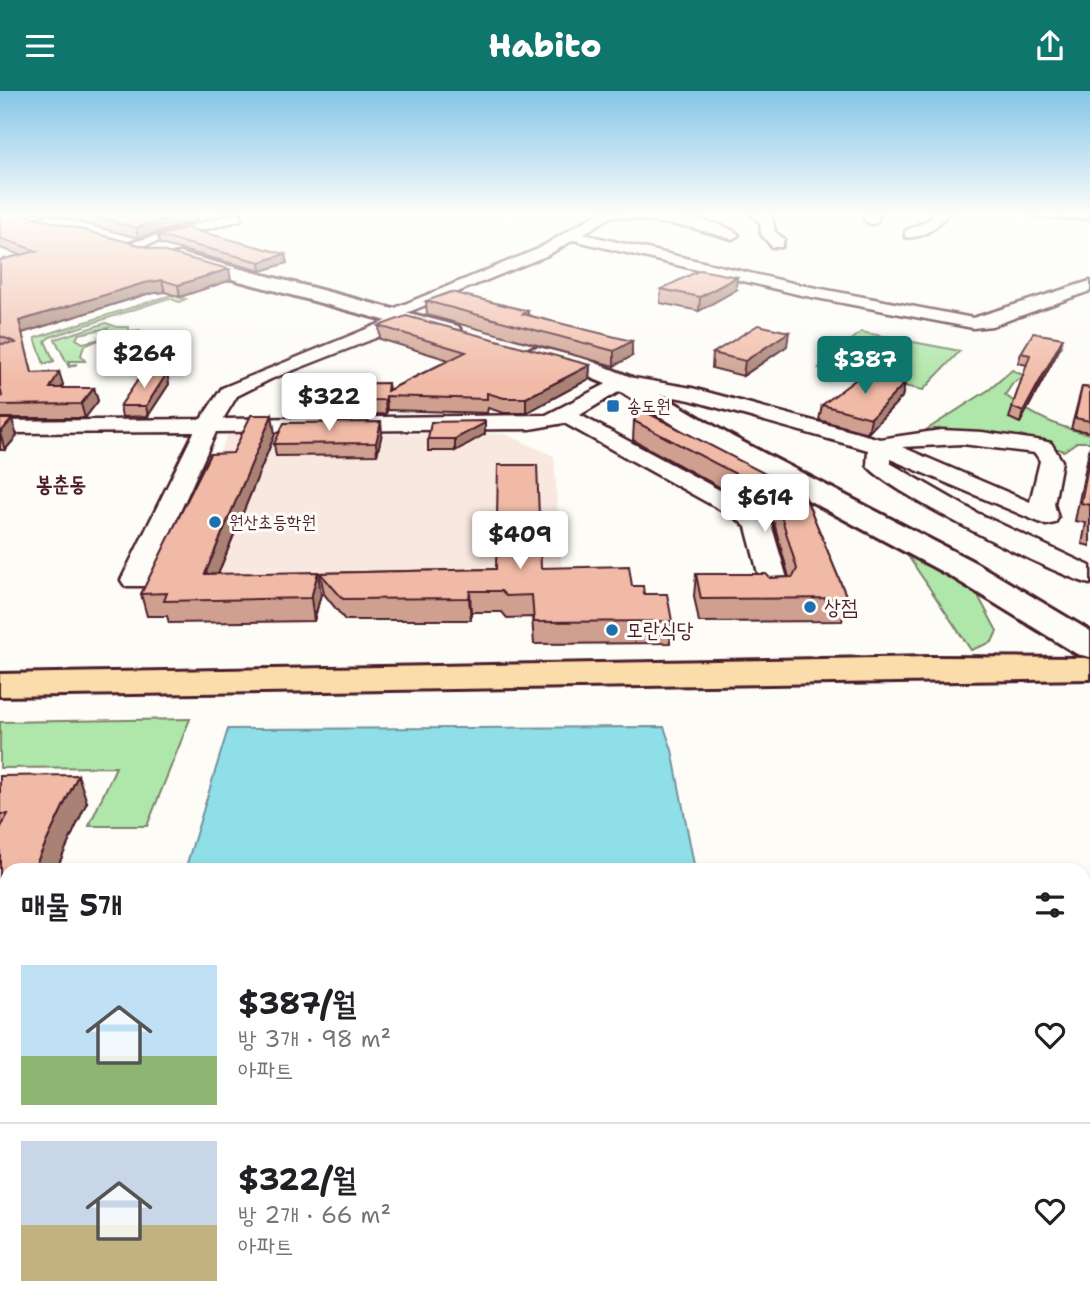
<!DOCTYPE html>
<html lang="ko">
<meta charset="utf-8">
<style>
:root{--surface:#fff;--page:#f6f6f6;--text:#202124;--muted:#757577;--line:#e0e0e0;--accent:#0f766e}
body{margin:0;font-family:"Shantell Sans","Poor Story",sans-serif;background:var(--page);color:var(--text);height:100vh;display:flex;flex-direction:column;font-size:26px;white-space:nowrap}
*{box-sizing:border-box;margin:0}
p{font-size:23px;color:var(--muted)}
.icon{flex:none;width:38px;height:38px;fill:none;stroke:currentColor;stroke-width:2;stroke-linecap:round;stroke-linejoin:round}
.map{position:relative;flex:1;overflow:hidden}
.side{position:absolute;left:0px;top:772px;width:1090px;height:450px;display:flex;flex-direction:column;background:var(--surface);border-radius:21px 21px 0 0;box-shadow:0 4px 10px #0003}
.side>*{flex:none}
.price{position:absolute;translate:-50% -60px;padding:0 16px;border-radius:7px;background:#fff;color:#222;font-size:23px;line-height:46px;filter:drop-shadow(0 2px 4px #0008)}
.price::after{content:'';position:absolute;left:50%;top:42px;width:21px;height:16px;margin-left:-10px;background:inherit;clip-path:polygon(0 0,100% 0,50% 100%)}
.price.current{background:var(--accent);color:#fff}
ul{padding:0;list-style:none}
li{display:flex;align-items:center;gap:21px;height:175px;padding:0 21px}
li+li{border-top:2px solid var(--line)}
li span{display:grid;place-items:center;flex:none;width:196px;height:140px;border-radius:0px;color:#555}
li>.icon{margin-inline-start:auto}
span .icon{width:84px;height:84px;fill:#fffc;stroke-width:1}
li b{font-size:30px}
h2{display:flex;justify-content:space-between;align-items:center;height:84px;padding:0 21px;font-size:30px}
header{display:flex;justify-content:space-between;align-items:center;height:91px;padding:0 21px;background:var(--accent);color:#fff;font-size:32px;font-weight:800}
.map>svg:first-child{display:block}
.built{fill:#f9e8df}
.green{fill:#afe6a9;stroke:#7c826a;stroke-width:2}
.water{fill:#8fdfe9;stroke:#73929d;stroke-width:2}
.lines{fill:none;stroke-linecap:round;stroke-linejoin:round}
.minor-casing{stroke:#4a1f2b;stroke-width:5}
.secondary-casing{stroke:#4a1f2b;stroke-width:6}
.primary-casing{stroke:#4a1f2b;stroke-width:6}
.minor{fill:#fdfcf7;fill-rule:evenodd}
.secondary{fill:#fdfcf7;fill-rule:evenodd}
.primary{fill:#faddab;fill-rule:evenodd}
.wall{fill:#cfa090;stroke:#4a1f2b;stroke-width:2}
.shaded-wall{fill:#a98275;stroke:#4a1f2b;stroke-width:2}
.building{fill:#f1baa7;stroke:#4a1f2b;stroke-width:2}
.poi-dot{fill:#1f6fb2;stroke:#fdfcf7;stroke-width:2.5}
.labels{text-anchor:middle;dominant-baseline:central;stroke-width:6;stroke-linejoin:round;paint-order:stroke}
.far-poi-label{font-size:18px;fill:#4a1f2b;stroke:#fdfcf7;text-anchor:start}
.far-quarter-label{font-size:21px;font-weight:bold;fill:#4a1f2b;stroke:#fdfcf7}
.poi-label{font-size:21px;fill:#4a1f2b;stroke:#fdfcf7;text-anchor:start}
</style>
<header><svg class="icon" aria-label="menu" viewBox="0 0 24 24"><path d="M4 6h16M4 12h16M4 18h16"/></svg>Habito<svg class="icon" aria-label="share" viewBox="0 0 24 24"><path d="M12 15V3M7 8l5-5 5 5M5 13v7h14v-7"/></svg></header>
<div class="map">
<svg width="1090" height="1220" viewBox="0 0 1090 1220">
<rect width="100%" height="100%" fill="#fdfcf7"/>
<filter id="ink" filterUnits="userSpaceOnUse"><feTurbulence type="fractalNoise" baseFrequency=".0143" numOctaves="2"/><feDisplacementMap in="SourceGraphic" scale="14" xChannelSelector="R" yChannelSelector="G"/><feConvolveMatrix kernelMatrix="1 2 1 2 8 2 1 2 1" color-interpolation-filters="sRGB"/></filter>
<g filter="url(#ink)">
<path class="built" d="M 228,343 L 505,343 L 554,365 L 562,485 L 160,492 Z"/>
<g class="green">
<path d="M 171,204 L 186,208 L 179,211 L 169,207 L 50,246 L 45,250 L 54,270 L 44,273 L 35,247 Z"/>
<path d="M 106,232 L 117,236 L 129,236 L 129,240 L 141,239 L 103,247 L 100,246 L 114,242 L 106,239 L 108,237 L 79,243 L 76,248 L 83,252 L 101,248 L 84,255 L 81,264 L 85,270 L 69,270 L 69,274 L 77,273 L 69,276 L 55,248 Z"/>
<path d="M 861,241 L 960,260 L 923,299 L 819,277 Z"/>
<path d="M 1012,279 L 1025,285 L 1013,292 L 1005,304 C 1030,323 1059,337 1090,343 L 1090,351 L 1077,351 L 1064,360 C 1018,344 972,338 923,341 L 990,298 Z"/>
<path d="M 904,459 L 975,499 L 997,540 L 992,551 L 971,559 Z"/>
<path d="M 190,628 L 147,735 L 89,735 L 116,676 L 0,677 L 0,631 Z"/>
</g>
<g class="water">
<path d="M 134,247 L 156,248 L 166,256 C 153,272 119,275 102,264 L 101,260 L 112,252 Z"/>
<path d="M 664,636 L 672,659 L 695,779 L 185,779 L 228,638 Z"/>
<path d="M 0,1183 L 7,1183 L 7,1214 L 488,1214 L 487,1220 L 0,1220 Z"/>
</g>
<g class="lines">
<defs>
<g id="minor">
<path d="M 23,122 L 48,122 L 23,128 Z"/>
<path d="M 235,122 L 241,123 L 241,129 L 130,158 L 123,154 Z"/>
<path d="M 598,122 C 630,122 716,123 739,144 L 732,148 L 689,136 L 612,125 L 583,143 L 801,194 L 973,227 L 1090,190 L 1090,200 L 992,235 L 973,237 L 801,204 L 573,149 L 548,164 L 399,225 L 411,225 L 414,229 L 411,233 L 271,288 L 237,305 L 223,328 L 546,324 L 622,285 L 692,297 L 880,348 L 941,339 L 982,341 L 1043,350 L 1051,352 L 1062,370 L 1054,413 L 1058,427 L 1055,432 L 1046,434 L 890,368 L 890,372 L 977,422 L 1090,475 L 1090,493 C 1057,485 883,398 867,374 L 868,359 L 690,309 L 625,297 L 580,324 L 755,418 L 771,433 L 791,501 L 787,507 L 767,507 L 763,501 L 746,436 L 737,428 L 564,332 L 530,338 L 216,341 L 149,489 L 145,495 L 125,495 L 121,489 L 194,341 L 0,342 L 0,330 L 201,328 L 222,297 L 391,228 L 381,228 L 378,224 L 538,158 ZM 962,353 L 1035,362 L 1040,370 L 1030,411 L 902,356 Z"/>
<path d="M 749,122 L 765,122 L 772,126 L 775,141 L 784,148 L 782,156 L 772,156 L 761,143 L 760,131 Z"/>
<path d="M 867,122 L 881,122 L 876,132 L 871,133 L 864,129 Z"/>
<path d="M 934,122 L 948,122 C 939,135 922,149 905,146 L 905,140 L 930,128 Z"/>
<path d="M 1032,122 L 1090,122 L 1090,128 L 1039,126 Z"/>
</g>
<g id="secondary">
<path d="M 180,162 L 458,235 L 461,240 L 450,247 L 173,172 L 171,168 L 173,164 Z"/>
<path d="M 538,256 L 586,268 L 631,286 L 733,346 L 976,472 L 1090,540 L 1090,566 L 1077,563 L 952,486 L 713,358 L 613,296 L 570,278 L 530,268 L 527,263 L 530,258 Z"/>
</g>
<path id="primary" d="M 931,566 L 1085,567 L 1090,568 L 1090,588 L 0,605 L 0,583 Z"/>
</defs>
<use href="#minor" class="minor-casing"/>
<use href="#secondary" class="secondary-casing"/>
<use href="#primary" class="primary-casing"/>
<use href="#minor" class="minor"/>
<use href="#secondary" class="secondary"/>
<use href="#primary" class="primary"/>
</g>
<g class="wall">
<path d="M 0,122 L 231,189 L 180,206 L 165,201 L 147,203 L 22,242 L 32,282 L 59,281 L 63,294 L 61,297 L 94,297 L 98,310 L 85,327 L 0,327 L 0,308 L 2,305 L 0,296 L 0,169 L 21,164 L 0,157 Z"/>
<path d="M 45,122 L 195,122 L 197,130 L 138,147 Z"/>
<path d="M 158,145 L 285,163 L 287,172 L 261,180 L 160,153 Z"/>
<path d="M 661,198 L 736,199 L 699,220 L 660,212 Z"/>
<path d="M 426,210 L 528,220 L 528,224 L 632,265 L 614,275 L 427,224 Z"/>
<path d="M 379,235 L 590,274 L 589,288 L 526,322 L 504,322 L 488,317 L 487,322 L 387,319 L 386,323 L 293,325 L 291,310 L 388,292 L 389,299 L 449,269 L 380,248 Z"/>
<path d="M 787,255 L 743,285 L 712,277 L 713,262 Z"/>
<path d="M 1060,257 L 1020,332 L 1009,327 L 1027,274 L 1018,272 L 1021,262 Z"/>
<path d="M 167,282 L 169,293 L 148,325 L 122,326 L 120,315 Z"/>
<path d="M 905,292 L 902,306 L 868,342 L 819,329 L 822,314 Z"/>
<path d="M 1082,296 L 1090,297 L 1090,341 L 1071,338 Z"/>
<path d="M 0,328 L 17,345 L 5,359 L 0,359 Z"/>
<path d="M 634,330 L 804,403 L 847,507 L 842,530 L 699,531 L 694,505 L 696,483 L 770,487 L 789,486 L 774,432 L 756,416 L 633,349 Z"/>
<path d="M 382,342 L 377,364 L 276,365 L 274,353 Z"/>
<path d="M 275,343 L 218,483 L 321,503 L 314,530 L 169,532 L 167,525 L 147,525 L 141,503 L 233,362 Z"/>
<path d="M 485,343 L 455,360 L 428,360 L 428,348 Z"/>
<path d="M 1090,355 L 1090,455 L 1082,453 L 1086,432 L 1075,430 Z"/>
<path d="M 541,477 L 632,495 L 644,503 L 672,530 L 670,552 L 534,553 L 532,526 L 507,527 L 502,521 L 471,521 L 471,529 L 345,529 L 324,503 L 320,482 Z"/>
<path d="M 0,685 L 87,711 L 56,779 L 7,779 L 7,888 L 0,904 Z"/>
<path d="M 1083,792 L 1090,803 L 1090,1148 L 1083,1131 Z"/>
<path d="M 920,1214 L 1083,1214 L 1090,1220 L 922,1220 Z"/>
</g>
<g class="shaded-wall">
<path d="M 188,122 L 195,122 L 197,130 L 138,147 L 136,137 Z"/>
<path d="M 285,163 L 287,172 L 261,180 L 260,171 Z"/>
<path d="M 229,178 L 231,189 L 180,206 L 178,194 Z"/>
<path d="M 737,186 L 736,199 L 699,220 L 700,206 Z"/>
<path d="M 162,189 L 165,201 L 147,203 L 22,242 L 19,230 L 144,192 Z"/>
<path d="M 789,241 L 787,255 L 743,285 L 745,270 Z"/>
<path d="M 1063,247 L 1060,257 L 1020,332 L 1023,321 Z"/>
<path d="M 632,250 L 632,265 L 614,275 L 614,260 Z"/>
<path d="M 590,274 L 589,288 L 526,322 L 526,307 Z"/>
<path d="M 59,281 L 63,294 L 54,310 L 50,297 Z"/>
<path d="M 167,282 L 169,293 L 148,325 L 146,315 Z"/>
<path d="M 905,292 L 902,306 L 868,342 L 871,327 Z"/>
<path d="M 94,297 L 98,310 L 85,327 L 81,313 Z"/>
<path d="M 386,305 L 387,319 L 386,323 L 385,309 Z"/>
<path d="M 272,324 L 275,343 L 209,505 L 205,483 Z"/>
<path d="M 12,328 L 17,345 L 5,359 L 0,342 Z"/>
<path d="M 485,330 L 485,343 L 455,360 L 455,348 Z"/>
<path d="M 381,331 L 382,342 L 377,364 L 376,352 Z"/>
<path d="M 318,481 L 321,503 L 314,530 L 311,507 Z"/>
<path d="M 470,500 L 471,521 L 471,529 L 469,507 Z"/>
<path d="M 78,684 L 87,711 L 56,779 L 33,779 Z"/>
<path d="M 7,833 L 7,888 L 0,904 L 0,848 Z"/>
</g>
<g class="building">
<path d="M 0,122 L 19,122 L 229,178 L 178,194 L 162,189 L 144,192 L 19,230 L 32,282 L 59,281 L 50,297 L 94,297 L 81,313 L 0,314 L 0,308 L 2,305 L 0,296 L 0,253 L 17,252 L 0,245 L 0,169 L 37,160 L 0,147 Z"/>
<path d="M 80,122 L 188,122 L 136,137 Z"/>
<path d="M 187,137 L 285,163 L 260,171 L 158,145 Z"/>
<path d="M 700,179 L 737,186 L 700,206 L 661,198 Z"/>
<path d="M 451,201 L 528,220 L 523,223 L 632,250 L 614,260 L 426,210 Z"/>
<path d="M 406,225 L 590,274 L 526,307 L 504,307 L 487,302 L 487,308 L 386,305 L 385,309 L 291,310 L 298,293 L 388,292 L 387,300 L 466,261 L 379,235 Z"/>
<path d="M 758,234 L 789,241 L 745,270 L 713,262 Z"/>
<path d="M 1033,242 L 1063,247 L 1023,321 L 1012,316 L 1030,264 L 1021,262 Z"/>
<path d="M 167,282 L 146,315 L 120,315 L 142,283 Z"/>
<path d="M 863,283 L 905,292 L 871,327 L 822,314 Z"/>
<path d="M 1082,296 L 1090,297 L 1090,330 L 1075,327 Z"/>
<path d="M 640,318 L 804,403 L 847,507 L 701,508 L 696,483 L 766,483 L 770,487 L 793,486 L 797,478 L 777,411 L 759,395 L 634,330 Z"/>
<path d="M 251,324 L 272,324 L 205,483 L 318,481 L 311,507 L 164,510 L 167,502 L 141,503 L 210,363 L 233,362 Z"/>
<path d="M 0,328 L 12,328 L 0,342 Z"/>
<path d="M 485,330 L 485,332 L 455,348 L 428,348 L 431,331 Z"/>
<path d="M 381,331 L 376,352 L 274,353 L 284,332 Z"/>
<path d="M 1090,364 L 1090,414 L 1081,412 Z"/>
<path d="M 498,374 L 537,374 L 541,477 L 629,475 L 632,495 L 643,495 L 644,503 L 667,503 L 672,530 L 534,531 L 532,504 L 506,505 L 501,500 L 470,500 L 469,507 L 343,508 L 320,482 L 496,478 Z"/>
<path d="M 78,684 L 33,779 L 7,779 L 7,833 L 0,848 L 0,738 L 8,723 L 0,723 L 0,685 Z"/>
<path d="M 1083,792 L 1090,803 L 1090,1058 L 1083,1043 Z"/>
<path d="M 1083,1183 L 1090,1183 L 1090,1220 L 949,1220 L 947,1214 L 1083,1214 Z"/>
<path d="M 602,1214 L 796,1214 L 797,1220 L 602,1220 Z"/>
</g>
</g>
<linearGradient id="sky" x2="0" y2="1"><stop stop-color="#84c5e8"/><stop offset="0.42" stop-color="#fefefb"/><stop offset="1" stop-color="#fefefb" stop-opacity="0"/></linearGradient>
<rect width="1090" height="293" fill="url(#sky)"/>
<g class="poi-dot">
<rect x="606" y="308" width="14" height="14" rx="3.5"/>
<circle cx="215" cy="431" r="7"/>
<circle cx="810" cy="516" r="7"/>
<circle cx="612" cy="539" r="7"/>
</g>
<g class="labels">
<g class="far-poi-label">
<text x="627" y="315">송도원</text>
<text x="229" y="431">원산초등학원</text>
</g>
<g class="far-quarter-label">
<text x="61" y="393">봉춘동</text>
</g>
<g class="poi-label">
<text x="824" y="516">상점</text>
<text x="626" y="539">모란식당</text>
</g>
</g>
</svg>
<b class="price" style="left:144px;top:299px">$264</b>
<b class="price current" style="left:865px;top:305px">$387</b>
<b class="price" style="left:329px;top:342px">$322</b>
<b class="price" style="left:765px;top:443px">$614</b>
<b class="price" style="left:520px;top:480px">$409</b>
<section class="side">
<h2>매물 5개<svg class="icon" aria-label="filters" viewBox="0 0 24 24"><path d="M4 7h16M4 17h16"/><circle cx="9" cy="7" r="2"/><circle cx="15" cy="17" r="2"/></svg></h2>
<ul>
<li><span style="background:linear-gradient(#bfe0f5 65%,#8fb573 0)"><svg class="icon" aria-label="home" viewBox="0 0 24 24"><path d="M3 11l9-7 9 7M6 9v11h12V9"/></svg></span><div><b>$387/월</b><p>방 3개 · 98 m²</p><p>아파트</p></div><svg class="icon" aria-label="heart" viewBox="0 0 24 24"><path d="M12 20l-8-8c-3-5 5-10 8-4 3-6 11-1 8 4z"/></svg></li>
<li><span style="background:linear-gradient(#c9d6e8 60%,#c2b280 0)"><svg class="icon" aria-label="home" viewBox="0 0 24 24"><path d="M3 11l9-7 9 7M6 9v11h12V9"/></svg></span><div><b>$322/월</b><p>방 2개 · 66 m²</p><p>아파트</p></div><svg class="icon" aria-label="heart" viewBox="0 0 24 24"><path d="M12 20l-8-8c-3-5 5-10 8-4 3-6 11-1 8 4z"/></svg></li>
</ul>
</section>
</div>
